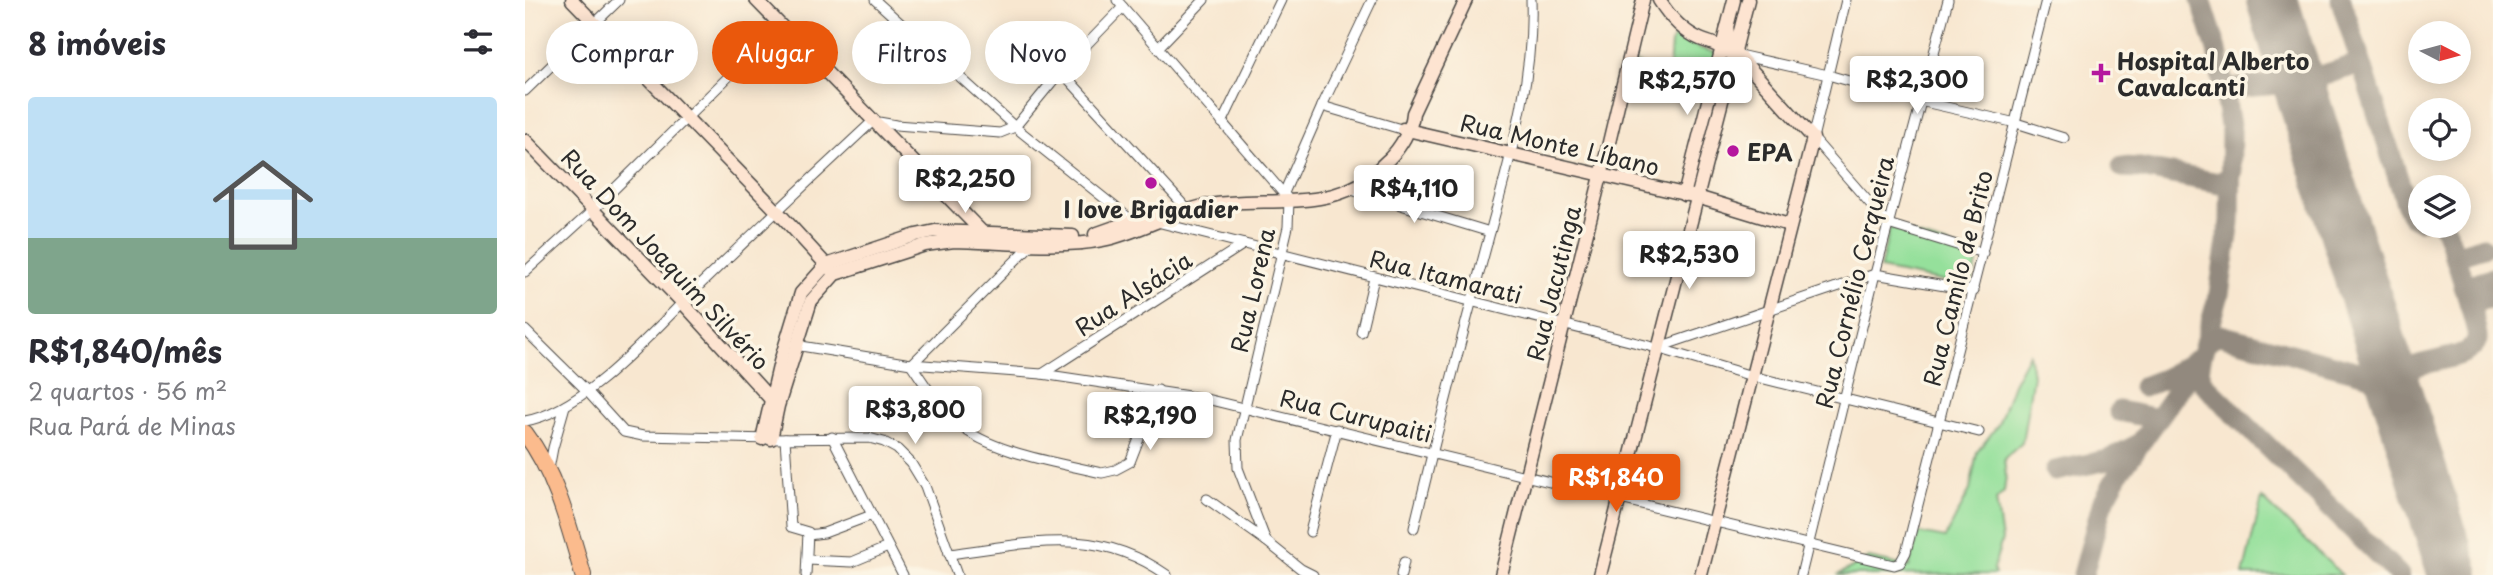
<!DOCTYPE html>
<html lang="pt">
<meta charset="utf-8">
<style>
:root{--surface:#fff;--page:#f2f2f3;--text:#2b2b33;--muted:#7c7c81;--accent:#ea580c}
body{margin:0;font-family:"Playpen Sans",sans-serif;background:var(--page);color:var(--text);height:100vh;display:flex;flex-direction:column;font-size:26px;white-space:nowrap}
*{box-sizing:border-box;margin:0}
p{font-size:23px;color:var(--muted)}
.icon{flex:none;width:38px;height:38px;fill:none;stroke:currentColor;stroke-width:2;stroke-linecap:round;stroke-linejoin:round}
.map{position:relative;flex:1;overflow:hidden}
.panel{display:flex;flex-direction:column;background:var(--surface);width:525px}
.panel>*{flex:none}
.guide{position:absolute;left:21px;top:21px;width:665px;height:63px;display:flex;gap:14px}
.needle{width:46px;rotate:96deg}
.controls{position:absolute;left:1883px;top:21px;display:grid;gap:14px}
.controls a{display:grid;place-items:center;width:63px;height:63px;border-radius:50%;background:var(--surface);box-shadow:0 4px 18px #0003;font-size:35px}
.price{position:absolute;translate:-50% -60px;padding:0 16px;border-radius:7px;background:#fff;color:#222;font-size:23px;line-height:46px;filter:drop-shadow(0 2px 4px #0008)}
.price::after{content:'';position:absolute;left:50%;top:42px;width:21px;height:16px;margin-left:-10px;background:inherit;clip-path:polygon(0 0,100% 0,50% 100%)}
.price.active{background:var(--accent);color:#fff}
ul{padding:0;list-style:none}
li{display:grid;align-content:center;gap:14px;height:371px;padding:0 28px}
li span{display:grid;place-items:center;height:217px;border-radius:7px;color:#555}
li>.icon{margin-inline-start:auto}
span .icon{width:126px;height:126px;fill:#fffc;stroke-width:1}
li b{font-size:30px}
h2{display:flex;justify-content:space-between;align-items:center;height:84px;padding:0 28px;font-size:30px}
.pill{padding:0 24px;border-radius:32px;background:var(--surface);box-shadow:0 4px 18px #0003;font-size:24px;line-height:63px}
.pill.active{background:var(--accent);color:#fff}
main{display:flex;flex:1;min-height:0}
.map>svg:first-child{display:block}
.green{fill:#95e09b;stroke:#608663;stroke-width:2}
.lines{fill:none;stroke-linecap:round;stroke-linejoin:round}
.taxiway{stroke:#92897e;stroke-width:21}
.runway{stroke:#92897e;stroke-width:52}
.street-casing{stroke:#4a4744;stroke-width:11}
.secondary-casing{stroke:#4a4744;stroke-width:15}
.highway-casing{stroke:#4a4744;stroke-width:18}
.street{stroke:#fff;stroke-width:9}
.secondary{stroke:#fde4d1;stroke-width:12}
.highway{stroke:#fbbb8d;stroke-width:16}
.poi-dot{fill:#b5179e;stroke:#fcf5e5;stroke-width:2.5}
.labels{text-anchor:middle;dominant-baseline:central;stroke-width:7;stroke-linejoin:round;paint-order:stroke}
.poi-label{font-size:23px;font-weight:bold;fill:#2b2b2b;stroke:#fcf5e5;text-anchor:start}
.street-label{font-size:23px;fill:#2b2b2b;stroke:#fcf5e5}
</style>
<main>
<section class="panel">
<h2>8 imóveis<svg class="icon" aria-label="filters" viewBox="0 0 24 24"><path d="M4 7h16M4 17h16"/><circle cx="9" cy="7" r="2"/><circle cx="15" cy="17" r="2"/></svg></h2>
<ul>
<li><span style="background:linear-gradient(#bfe0f5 65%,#7fa58c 0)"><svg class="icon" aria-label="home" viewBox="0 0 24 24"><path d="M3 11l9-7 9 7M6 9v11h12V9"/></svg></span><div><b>R$1,840/mês</b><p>2 quartos · 56 m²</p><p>Rua Pará de Minas</p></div></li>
</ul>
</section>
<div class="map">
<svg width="1968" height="575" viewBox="0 0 1968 575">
<rect width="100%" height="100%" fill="#fcf5e5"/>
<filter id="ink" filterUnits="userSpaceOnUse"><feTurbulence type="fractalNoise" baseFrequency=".0143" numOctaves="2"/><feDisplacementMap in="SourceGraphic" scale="14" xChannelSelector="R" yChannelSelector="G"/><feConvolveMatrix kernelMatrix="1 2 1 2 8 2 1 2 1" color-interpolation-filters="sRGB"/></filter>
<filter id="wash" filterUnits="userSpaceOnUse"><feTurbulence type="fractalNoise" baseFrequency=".00686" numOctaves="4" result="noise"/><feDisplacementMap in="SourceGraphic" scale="28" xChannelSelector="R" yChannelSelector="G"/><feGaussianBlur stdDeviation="1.57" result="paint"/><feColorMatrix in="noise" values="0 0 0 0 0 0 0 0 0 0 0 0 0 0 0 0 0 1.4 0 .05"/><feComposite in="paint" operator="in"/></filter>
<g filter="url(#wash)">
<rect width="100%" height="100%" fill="#f8e7d0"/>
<g class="green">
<path d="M 1152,33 L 1173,48 L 1193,53 L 1180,97 L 1103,78 L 1106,62 L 1144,72 L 1146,43 Z"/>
<path d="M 1365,227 L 1454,255 L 1446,287 L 1355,269 Z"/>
<path d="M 1504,354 L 1508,375 L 1497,443 L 1479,459 L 1481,476 L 1479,492 L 1471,500 L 1477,540 L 1468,570 L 1470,574 L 1312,575 L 1344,558 L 1384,567 L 1394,533 L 1420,538 L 1445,490 L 1452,452 L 1473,425 L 1488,384 Z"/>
<path d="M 1737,498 L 1817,575 L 1718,575 Z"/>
</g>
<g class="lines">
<g class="taxiway">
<path d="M 1816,0 L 1881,203 C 1884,212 1886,218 1895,220"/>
<path d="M 1777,94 L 1783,80 L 1830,65 L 1838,70"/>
<path d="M 1701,96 L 1709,88 L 1763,83 L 1775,90"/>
<path d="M 1597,167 L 1616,168 L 1694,183 L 1703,178 L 1707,171"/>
<path d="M 1929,256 L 1958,247"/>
<path d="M 1938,287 L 1967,278"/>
<path d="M 1944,303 L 1968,297"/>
<path d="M 1680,343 L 1690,336 L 1695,335 L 1860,379 L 1868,385 L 1871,392"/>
<path d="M 1676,358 L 1674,372 L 1677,382 L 1874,575"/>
<path d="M 1839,373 L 1851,370 L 1859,353"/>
<path d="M 1618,387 L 1641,378 L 1671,360"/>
<path d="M 1871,392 C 1872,387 1872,380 1875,376 C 1887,357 1944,364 1952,340 C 1955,329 1925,240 1919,226"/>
<path d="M 1594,411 L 1633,419"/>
<path d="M 1530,471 L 1583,460 L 1612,445"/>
<path d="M 1558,575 L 1577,504 L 1594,473 L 1676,358 L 1694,294 L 1705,222 L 1706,131 L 1692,50 L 1676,0"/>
</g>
<path class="runway" d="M 1747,0 L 1929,575"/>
</g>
</g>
<g filter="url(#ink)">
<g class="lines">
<defs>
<g id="street">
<path d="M 350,0 L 490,127 L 609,222"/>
<path d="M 592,0 L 764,200 L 763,227 L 712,440 L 713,468 L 741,541 L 776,569 L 788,575"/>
<path d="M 1321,0 L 1288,138 L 1363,224 L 1458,253"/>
<path d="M 633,48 L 679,0"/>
<path d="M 1214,55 L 1303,75 L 1395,101 L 1491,123 L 1539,138"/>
<path d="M 536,71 L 663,210"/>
<path d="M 0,91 L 94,0"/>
<path d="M 797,106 L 876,129"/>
<path d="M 697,123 L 756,0"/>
<path d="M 823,189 L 965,232"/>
<path d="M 759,193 L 797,106 L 847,0"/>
<path d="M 632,222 L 1132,348 L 1227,376 L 1454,432"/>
<path d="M 0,272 L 67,211 L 256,25"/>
<path d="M 0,330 L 61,390 L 99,432 L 118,436 L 246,439 L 344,438 L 359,442 L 372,449 L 386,463 L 400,486 L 432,575"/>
<path d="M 836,332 L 849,278"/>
<path d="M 270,345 L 386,364 L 517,374 L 677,398 L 1369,565 L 1375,563 L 1381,552 L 1521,0"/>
<path d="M 1134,347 L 1350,274 L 1449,291"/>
<path d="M 388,363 L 509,242"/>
<path d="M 386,364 C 400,385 414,407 433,424 C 466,453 535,463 577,473 L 590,470 L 605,462 L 633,390"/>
<path d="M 517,374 L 719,244"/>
<path d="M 0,421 C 63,411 136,321 182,278 C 237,225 292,173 348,121 L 371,125 L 475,133 L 490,127 L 536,71 L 598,7"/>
<path d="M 307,437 L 378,575"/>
<path d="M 260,439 L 266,527 L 283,532 L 281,575"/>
<path d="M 24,469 L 28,448 L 40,406"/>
<path d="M 682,499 L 741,541"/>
<path d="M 889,528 C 912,432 937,336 963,240 C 984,161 1009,82 1006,0"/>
<path d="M 785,532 L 812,429"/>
<path d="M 283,535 L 299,533 L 347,515"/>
<path d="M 424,554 C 505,544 570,524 642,575"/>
<path d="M 282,560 L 327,562 L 363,547"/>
<path d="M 876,575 L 879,562"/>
<path d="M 1276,575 L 1350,274 L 1423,0"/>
</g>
<g id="secondary">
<path d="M 47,0 L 252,211 L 306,270"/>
<path d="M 231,0 L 457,232 L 457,234"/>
<path d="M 1134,0 C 1144,16 1157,31 1175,39 C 1184,43 1194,44 1201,52"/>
<path d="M 878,129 L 1172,197 L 1264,225"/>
<path d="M 0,140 L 157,302 L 250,404"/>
<path d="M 1159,195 L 1209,0"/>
<path d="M 570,234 L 635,211"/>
<path d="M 237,439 L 255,362 L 276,293 L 301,265 L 391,235 L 410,231 L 548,236"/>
<path d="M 246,439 L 253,406 L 286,301 L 310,274 L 400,245 L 429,241 C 474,242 536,249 578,240 C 613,233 644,213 679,206 C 732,195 798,213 844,178 C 851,172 857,165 864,159 C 875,148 887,129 888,113 L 941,0"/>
<path d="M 976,575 L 1076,176 L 1118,0"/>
<path d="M 1075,575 L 1223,0"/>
<path d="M 1176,575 L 1288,138 L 1212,54 L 1204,39 L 1202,27"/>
</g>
<path id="highway" d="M 0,433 C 31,474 44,526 58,575"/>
</defs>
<use href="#street" class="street-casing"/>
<use href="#secondary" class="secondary-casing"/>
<use href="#highway" class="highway-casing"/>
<use href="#street" class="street"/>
<use href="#secondary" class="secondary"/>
<use href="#highway" class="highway"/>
</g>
</g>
<g class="poi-dot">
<path d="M1572.5 62.5h7v7h7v7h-7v7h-7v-7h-7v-7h7z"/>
<circle cx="1208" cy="151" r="7"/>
<circle cx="626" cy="183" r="7"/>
</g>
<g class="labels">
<g class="poi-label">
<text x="1592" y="60">Hospital Alberto<tspan x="1592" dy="26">Cavalcanti</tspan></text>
<text x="1222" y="151">EPA</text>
<text x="626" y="208" text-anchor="middle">I love Brigadier</text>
</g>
<g class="street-label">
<text transform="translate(1035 144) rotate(13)">Rua Monte Líbano</text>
<text transform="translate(141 259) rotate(47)">Rua Dom Joaquim Silvério</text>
<text transform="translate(921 276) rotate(14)">Rua Itamarati</text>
<text transform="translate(1432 278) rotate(-76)">Rua Camilo de Brito</text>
<text transform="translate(1329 282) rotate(-76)">Rua Cornélio Cerqueira</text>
<text transform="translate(1028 283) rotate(-76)">Rua Jacutinga</text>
<text transform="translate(727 290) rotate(-77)">Rua Lorena</text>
<text transform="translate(608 293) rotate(-33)">Rua Alsácia</text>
<text transform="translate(831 415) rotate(14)">Rua Curupaiti</text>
</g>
</g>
</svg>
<div class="controls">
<a><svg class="needle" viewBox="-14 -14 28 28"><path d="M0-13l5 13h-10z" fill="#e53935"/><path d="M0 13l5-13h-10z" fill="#7c7c81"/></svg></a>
<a><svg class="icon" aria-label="locate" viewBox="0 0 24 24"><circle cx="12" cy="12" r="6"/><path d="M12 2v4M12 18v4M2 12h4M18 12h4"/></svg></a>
<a><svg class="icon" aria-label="layers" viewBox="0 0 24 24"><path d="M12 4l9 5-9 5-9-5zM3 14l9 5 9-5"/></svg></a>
</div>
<b class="price" style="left:1392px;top:116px">R$2,300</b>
<b class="price" style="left:1162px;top:117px">R$2,570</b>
<b class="price" style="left:440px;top:215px">R$2,250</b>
<b class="price" style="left:889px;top:225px">R$4,110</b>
<b class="price" style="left:1164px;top:291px">R$2,530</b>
<b class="price" style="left:390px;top:446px">R$3,800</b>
<b class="price" style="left:625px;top:452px">R$2,190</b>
<b class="price active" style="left:1091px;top:514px">R$1,840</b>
<div class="guide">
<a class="pill">Comprar</a>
<a class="pill active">Alugar</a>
<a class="pill">Filtros</a>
<a class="pill">Novo</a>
</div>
</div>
</main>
